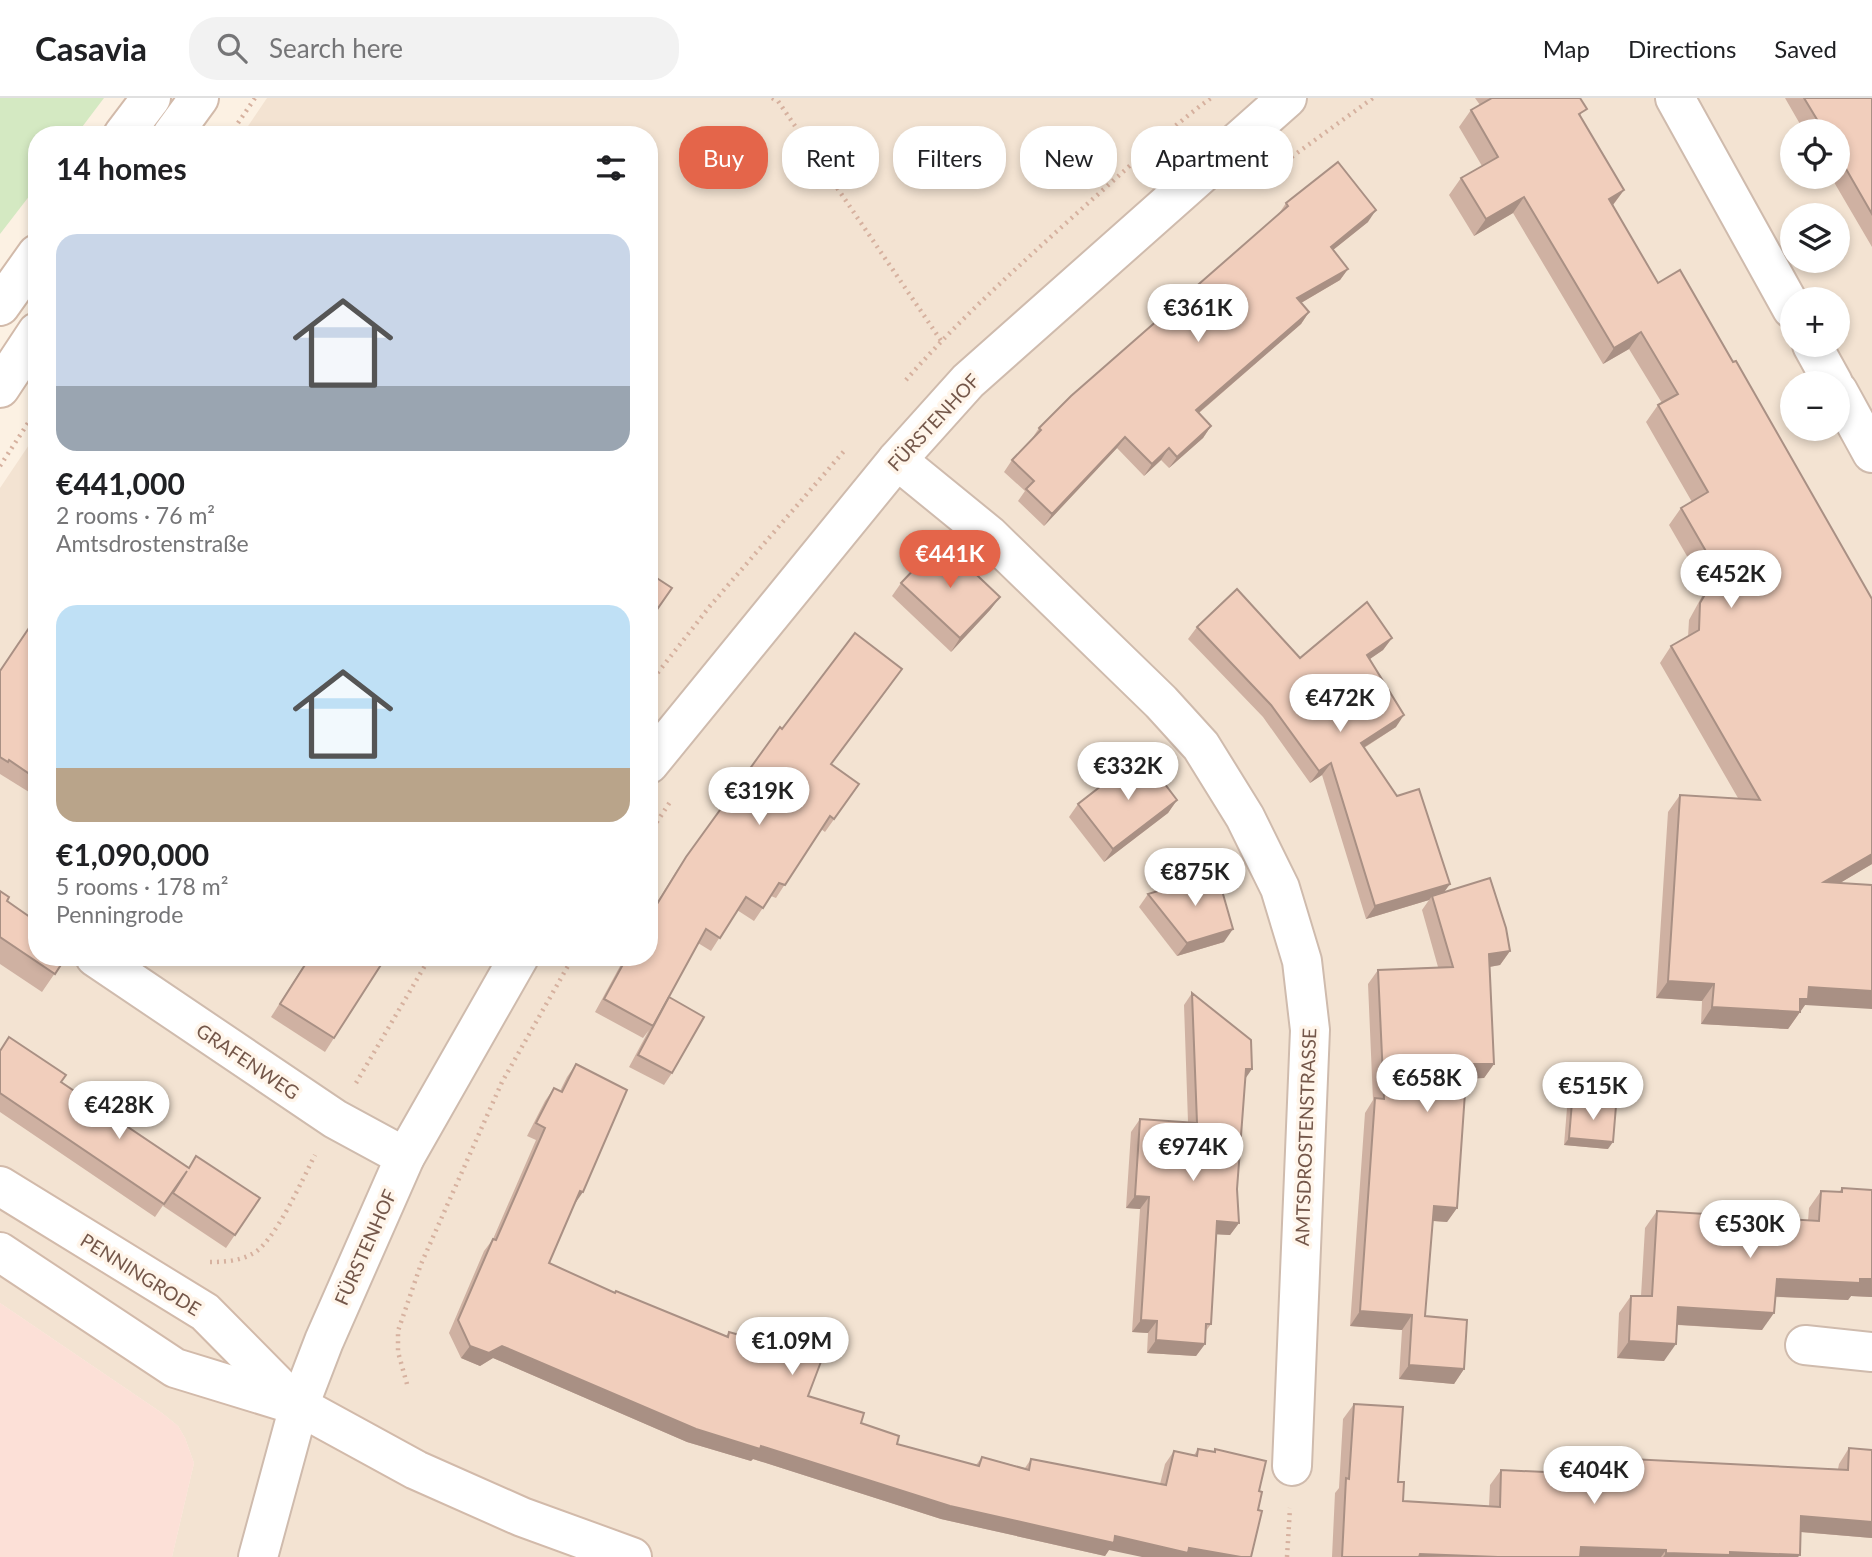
<!DOCTYPE html>
<meta charset="utf-8">
<style>
:root{--surface:#fff;--page:#f2f2f2;--text:#202124;--muted:#757577;--line:#e0e0e0;--accent:#e4654a}
body{margin:0;font-family:Lato,sans-serif;background:var(--page);color:var(--text);height:100vh;display:flex;flex-direction:column;font-size:26px;white-space:nowrap}
*{box-sizing:border-box;margin:0}
p{font-size:23px;color:var(--muted)}
.icon{flex:none;width:38px;height:38px;fill:none;stroke:currentColor;stroke-width:2;stroke-linecap:round;stroke-linejoin:round}
.map{position:relative;flex:1;overflow:hidden}
.details{position:absolute;left:28px;top:28px;width:630px;height:840px;display:flex;flex-direction:column;background:var(--surface);border-radius:28px;box-shadow:0 4px 10px #0003}
.details>*{flex:none}
.banner{position:absolute;left:679px;top:28px;width:665px;height:63px;display:flex;gap:14px}
.buttons{position:absolute;left:1780px;top:21px;display:grid;gap:14px}
.buttons a{display:grid;place-items:center;width:70px;height:70px;border-radius:50%;background:var(--surface);box-shadow:0 4px 10px #0003;font-size:35px}
.price{position:absolute;translate:-50% -60px;padding:0 16px;border-radius:24px;background:#fff;color:#222;font-size:23px;line-height:46px;filter:drop-shadow(0 2px 4px #0008)}
.price::after{content:'';position:absolute;left:50%;top:42px;width:21px;height:16px;margin-left:-10px;background:inherit;clip-path:polygon(0 0,100% 0,50% 100%)}
.price.selected{background:var(--accent);color:#fff}
ul{padding:0;list-style:none}
li{display:grid;align-content:center;gap:14px;height:371px;padding:0 28px}
li span{display:grid;place-items:center;height:217px;border-radius:21px;color:#555}
li>.icon{margin-inline-start:auto}
span .icon{width:126px;height:126px;fill:#fffc;stroke-width:1}
li b{font-size:30px}
h2{display:flex;justify-content:space-between;align-items:center;height:84px;padding:0 28px;font-size:30px}
.pill{padding:0 24px;border-radius:28px;background:var(--surface);box-shadow:0 4px 10px #0003;font-size:24px;line-height:63px}
.pill.selected{background:var(--accent);color:#fff}
header{display:flex;align-items:center;gap:42px;box-sizing:border-box;height:98px;padding:0 35px;background:var(--surface);border-bottom:2px solid var(--line)}
header strong{font-size:33px}
nav{display:flex;gap:38px;margin-inline-start:auto;font-size:24px}
.search{width:490px;height:63px;background:var(--page);display:flex;align-items:center;gap:18px;box-sizing:border-box;padding:0 24px;border-radius:28px;color:var(--muted);font-size:26px}
.map>svg:first-child{display:block}
.residential{fill:#f3e3d2;fill-rule:evenodd}
.commercial{fill:#fce0d7}
.park{fill:#d4e9c2}
.lines{fill:none;stroke-linecap:round;stroke-linejoin:round}
.minor-casing{stroke:#cfbbad;stroke-width:42}
.secondary-casing{stroke:#d2baaa;stroke-width:42}
.path{stroke:#d6b19f;stroke-width:4.5;stroke-dasharray:2 5;stroke-linecap:butt}
.minor{stroke:#fff;stroke-width:38}
.secondary{stroke:#fff;stroke-width:38}
.wall{fill:#cfb1a2}
.shaded-wall{fill:#a99084}
.building{fill:#f1cebc;stroke:#a99084;stroke-width:2}
.labels{text-anchor:middle;dominant-baseline:central;stroke-width:7;stroke-linejoin:round;paint-order:stroke}
.street-label{font-size:19px;fill:#74574a;stroke:#fff5ea}
</style>
<header>
<strong>Casavia</strong>
<div class="search"><svg class="icon" aria-label="search" viewBox="0 0 24 24"><circle cx="10" cy="10" r="6"/><path d="M15 15l6 6"/></svg>Search here</div>
<nav><a>Map</a><a>Directions</a><a>Saved</a></nav>
</header>
<div class="map">
<svg width="1872" height="1459" viewBox="0 0 1872 1459">
<rect width="100%" height="100%" fill="#fcf1e3"/>
<path class="residential" d="M 267,0 L 1872,0 L 1872,1459 L 172,1459 L 194,1365 L 185,1340 L 178,1328 L 162,1315 L 0,1205 L 0,390 L 37,335 L 37,859 L 649,859 L 649,37 L 242,37 ZM 1792,33 L 1838,33 L 1838,79 L 1792,79 ZM 1792,117 L 1838,117 L 1838,163 L 1792,163 ZM 1792,201 L 1838,201 L 1838,247 L 1792,247 ZM 1792,285 L 1838,285 L 1838,331 L 1792,331 Z"/>
<path class="commercial" d="M 0,1205 L 162,1315 L 178,1328 L 185,1340 L 194,1365 L 172,1459 L 0,1459 Z"/>
<path class="park" d="M 0,0 L 104,0 L 76,37 L 37,37 L 37,88 L 0,136 Z"/>
<g class="lines">
<defs>
<g id="minor">
<path d="M 1675,0 L 1792,211"/>
<path d="M 1812,247 L 1833,285"/>
<path d="M 1838,293 L 1872,355"/>
<path d="M 897,362 L 989,437 L 1161,604 L 1201,648 L 1245,719 L 1280,790 L 1302,863 L 1310,932 L 1292,1368"/>
<path d="M 649,666 L 897,362 L 968,283 L 1287,0"/>
<path d="M 95,859 L 335,1021 L 405,1059"/>
<path d="M 1805,1247 L 1872,1254"/>
<path d="M 258,1459 L 299,1308 L 324,1243 L 405,1059 L 519,859"/>
</g>
<g id="secondary">
<path d="M 123,37 L 151,0"/>
<path d="M 172,37 L 199,0"/>
<path d="M 0,208 L 37,156"/>
<path d="M 0,290 L 37,234"/>
<path d="M 0,1088 L 205,1214 L 295,1305"/>
<path d="M 0,1154 L 175,1270 L 299,1308 L 416,1372 L 522,1419 L 632,1459"/>
</g>
</defs>
<use href="#minor" class="minor-casing"/>
<use href="#secondary" class="secondary-casing"/>
<g class="path">
<path d="M 772,0 L 778,3 L 942,244"/>
<path d="M 238,25 L 255,0"/>
<path d="M 1286,63 L 1373,0"/>
<path d="M 906,282 C 961,219 1024,163 1086,107 C 1127,71 1167,32 1211,0"/>
<path d="M 0,368 L 28,325"/>
<path d="M 649,586 L 710,508 L 845,352"/>
<path d="M 649,736 L 670,704"/>
<path d="M 356,985 L 430,859"/>
<path d="M 210,1164 C 224,1164 239,1163 252,1156 C 274,1146 303,1080 315,1057"/>
<path d="M 407,1286 L 398,1254 L 398,1233 L 421,1166 L 502,984 L 573,859"/>
<path d="M 1287,1459 L 1290,1410"/>
</g>
<use href="#minor" class="minor"/>
<use href="#secondary" class="secondary"/>
</g>
<g class="wall">
<path d="M 1475,0 L 1580,0 L 1581,19 L 1624,92 L 1613,107 L 1658,185 L 1872,501 L 1872,766 L 1840,785 L 1805,907 L 1788,931 L 1701,926 L 1702,903 L 1656,900 L 1668,714 L 1680,697 L 1738,700 L 1660,565 L 1671,548 L 1688,539 L 1689,522 L 1706,491 L 1669,427 L 1681,410 L 1692,404 L 1646,324 L 1658,307 L 1662,305 L 1629,251 L 1603,266 L 1513,115 L 1474,138 L 1449,97 L 1461,80 L 1482,68 L 1459,29 L 1471,12 L 1480,7 Z"/>
<path d="M 1785,0 L 1872,0 L 1872,149 L 1831,79 L 1838,79 L 1838,33 L 1804,33 Z"/>
<path d="M 1286,105 L 1368,124 L 1333,152 L 1348,171 L 1340,182 L 1301,205 L 1309,214 L 1301,226 L 1199,315 L 1211,328 L 1203,340 L 1169,370 L 1161,362 L 1144,378 L 1117,350 L 1044,428 L 1018,403 L 1025,393 L 1004,374 L 1012,362 L 1031,342 L 1039,330 L 1278,117 Z"/>
<path d="M 901,485 L 1000,499 L 990,512 L 951,554 L 892,498 Z"/>
<path d="M 1197,529 L 1300,560 L 1392,540 L 1383,552 L 1370,561 L 1396,629 L 1364,650 L 1450,786 L 1444,794 L 1510,853 L 1500,867 L 1489,869 L 1494,966 L 1484,980 L 1466,981 L 1457,1110 L 1447,1124 L 1432,1123 L 1425,1218 L 1464,1271 L 1454,1286 L 1399,1281 L 1402,1232 L 1350,1228 L 1365,1015 L 1373,1002 L 1368,886 L 1378,872 L 1438,869 L 1422,812 L 1429,802 L 1366,821 L 1322,677 L 1310,685 L 1263,619 L 1188,541 Z"/>
<path d="M 0,572 L 37,642 L 37,699 L 0,676 Z"/>
<path d="M 893,584 L 831,666 L 859,686 L 825,734 L 821,731 L 776,800 L 771,798 L 754,823 L 737,812 L 711,853 L 698,845 L 664,907 L 672,975 L 664,987 L 629,969 L 649,932 L 643,940 L 595,914 L 625,859 L 649,859 L 649,817 L 677,772 L 780,629 L 782,631 Z"/>
<path d="M 1177,702 L 1168,715 L 1104,764 L 1069,719 L 1078,706 Z"/>
<path d="M 0,793 L 7,803 L 66,859 L 42,894 L 0,866 Z"/>
<path d="M 1148,796 L 1224,844 L 1177,858 L 1139,809 Z"/>
<path d="M 309,859 L 386,859 L 325,954 L 271,919 Z"/>
<path d="M 1192,895 L 1245,981 L 1237,1091 L 1239,1125 L 1230,1137 L 1217,1136 L 1211,1226 L 1206,1233 L 1205,1246 L 1196,1258 L 1147,1255 L 1148,1235 L 1132,1234 L 1140,1111 L 1126,1110 L 1131,1034 L 1140,1021 L 1188,1024 L 1184,907 Z"/>
<path d="M 0,952 L 61,984 L 188,1070 L 260,1100 L 226,1150 L 163,1108 L 177,1087 L 155,1119 L 0,1014 Z"/>
<path d="M 576,966 L 574,1107 L 549,1165 L 615,1195 L 726,1238 L 729,1234 L 808,1298 L 861,1325 L 897,1346 L 976,1367 L 982,1359 L 1025,1370 L 1031,1361 L 1160,1386 L 1165,1366 L 1174,1353 L 1194,1357 L 1198,1351 L 1213,1354 L 1215,1351 L 1266,1363 L 1109,1452 L 1105,1458 L 941,1421 L 753,1361 L 751,1363 L 687,1344 L 493,1260 L 480,1268 L 461,1260 L 449,1235 L 484,1153 L 493,1141 L 536,1042 L 527,1038 L 545,1003 L 554,990 L 560,993 L 567,979 Z"/>
<path d="M 1572,1004 L 1608,1051 L 1564,1047 L 1567,1010 Z"/>
<path d="M 1842,1090 L 1872,1092 L 1872,1199 L 1851,1198 L 1848,1202 L 1775,1199 L 1762,1232 L 1677,1227 L 1664,1263 L 1617,1260 L 1619,1215 L 1631,1198 L 1641,1198 L 1645,1130 L 1657,1113 L 1808,1123 L 1809,1110 L 1821,1093 L 1839,1094 Z"/>
<path d="M 1354,1306 L 1398,1384 L 1403,1403 L 1489,1408 L 1490,1387 L 1501,1372 L 1620,1378 L 1631,1361 L 1838,1371 L 1839,1366 L 1849,1350 L 1872,1440 L 1800,1434 L 1798,1459 L 1332,1459 L 1335,1395 L 1339,1390 L 1343,1321 Z"/>
</g>
<g class="shaded-wall">
<path d="M 1624,92 L 1612,108 L 1609,101 Z"/>
<path d="M 1524,99 L 1513,115 L 1474,138 L 1486,121 Z"/>
<path d="M 1376,112 L 1368,124 L 1323,160 L 1331,149 Z"/>
<path d="M 1348,171 L 1340,182 L 1289,212 L 1297,200 Z"/>
<path d="M 1309,214 L 1301,226 L 1188,324 L 1196,312 Z"/>
<path d="M 1641,234 L 1629,251 L 1603,266 L 1614,250 Z"/>
<path d="M 1211,328 L 1203,340 L 1169,370 L 1177,359 Z"/>
<path d="M 1125,339 L 1117,350 L 1044,428 L 1052,416 Z"/>
<path d="M 1169,350 L 1161,362 L 1144,378 L 1152,366 Z"/>
<path d="M 1000,499 L 990,512 L 951,554 L 960,540 Z"/>
<path d="M 1392,540 L 1383,552 L 1358,569 L 1367,557 Z"/>
<path d="M 1404,617 L 1396,629 L 1352,657 L 1361,645 Z"/>
<path d="M 1331,665 L 1322,677 L 1310,685 L 1319,673 Z"/>
<path d="M 1177,702 L 1168,715 L 1104,764 L 1113,751 Z"/>
<path d="M 1872,756 L 1872,766 L 1813,801 L 1824,784 Z"/>
<path d="M 1450,786 L 1441,798 L 1432,798 L 1429,802 L 1366,821 L 1375,808 Z"/>
<path d="M 1233,831 L 1224,844 L 1177,858 L 1187,845 Z"/>
<path d="M 1510,853 L 1500,867 L 1478,871 L 1489,856 Z"/>
<path d="M 1668,883 L 1714,886 L 1702,903 L 1656,900 Z"/>
<path d="M 1809,889 L 1872,893 L 1872,911 L 1805,907 L 1788,931 L 1701,926 L 1712,909 Z"/>
<path d="M 1467,966 L 1494,966 L 1484,980 L 1457,981 Z"/>
<path d="M 1246,971 L 1252,971 L 1243,984 Z"/>
<path d="M 1569,1040 L 1613,1044 L 1608,1051 L 1564,1047 Z"/>
<path d="M 580,1093 L 583,1094 L 574,1107 Z"/>
<path d="M 1135,1098 L 1149,1099 L 1140,1111 L 1126,1110 Z"/>
<path d="M 1434,1108 L 1457,1110 L 1447,1124 L 1423,1122 Z"/>
<path d="M 1217,1123 L 1239,1125 L 1230,1137 L 1209,1136 Z"/>
<path d="M 1777,1181 L 1872,1181 L 1872,1199 L 1851,1198 L 1848,1202 L 1765,1198 Z"/>
<path d="M 1678,1209 L 1774,1215 L 1762,1232 L 1666,1226 Z"/>
<path d="M 1360,1213 L 1412,1217 L 1402,1232 L 1350,1228 Z"/>
<path d="M 1141,1222 L 1157,1223 L 1148,1235 L 1132,1234 Z"/>
<path d="M 1156,1242 L 1205,1246 L 1196,1258 L 1147,1255 Z"/>
<path d="M 1629,1243 L 1676,1246 L 1664,1263 L 1617,1260 Z"/>
<path d="M 470,1248 L 502,1248 L 761,1348 L 1115,1438 L 1241,1459 L 1142,1459 L 1109,1452 L 1105,1458 L 941,1421 L 753,1361 L 751,1363 L 687,1344 L 493,1260 L 480,1268 L 461,1260 Z"/>
<path d="M 1409,1267 L 1464,1271 L 1454,1286 L 1399,1281 Z"/>
<path d="M 1801,1418 L 1872,1424 L 1872,1440 L 1790,1433 Z"/>
<path d="M 1581,1449 L 1666,1452 L 1661,1459 L 1574,1459 Z"/>
<path d="M 1730,1454 L 1800,1457 L 1798,1459 L 1663,1459 L 1666,1455 Z"/>
<path d="M 1420,1456 L 1498,1458 L 1418,1459 Z"/>
</g>
<g class="building">
<path d="M 1492,0 L 1580,0 L 1587,11 L 1579,16 L 1624,92 L 1609,101 L 1658,185 L 1680,172 L 1733,264 L 1736,263 L 1872,501 L 1872,756 L 1824,784 L 1872,787 L 1872,893 L 1809,889 L 1808,901 L 1800,901 L 1800,914 L 1712,909 L 1714,886 L 1668,883 L 1680,697 L 1760,702 L 1671,548 L 1699,532 L 1700,505 L 1718,474 L 1681,410 L 1708,394 L 1658,307 L 1678,296 L 1641,234 L 1614,250 L 1524,99 L 1486,121 L 1461,80 L 1498,59 L 1471,12 Z"/>
<path d="M 1804,0 L 1872,0 L 1872,116 L 1838,57 L 1838,33 L 1824,33 Z"/>
<path d="M 1338,64 L 1376,112 L 1331,149 L 1348,171 L 1297,200 L 1309,214 L 1196,312 L 1211,328 L 1177,359 L 1169,350 L 1152,366 L 1125,339 L 1052,416 L 1026,391 L 1034,383 L 1012,362 L 1041,332 L 1039,330 L 1071,298 L 1288,108 L 1286,105 Z"/>
<path d="M 941,443 L 1000,499 L 960,540 L 901,485 Z"/>
<path d="M 649,475 L 672,490 L 649,523 Z"/>
<path d="M 1237,491 L 1300,560 L 1367,504 L 1392,540 L 1367,557 L 1404,617 L 1361,645 L 1397,698 L 1419,691 L 1450,786 L 1375,808 L 1331,665 L 1319,673 L 1271,607 L 1197,529 Z"/>
<path d="M 37,518 L 37,639 L 35,641 L 37,642 L 37,681 L 9,662 L 8,664 L 0,659 L 0,573 Z"/>
<path d="M 855,535 L 902,571 L 831,666 L 859,686 L 834,721 L 830,718 L 785,787 L 779,785 L 763,810 L 746,799 L 720,840 L 706,831 L 653,928 L 604,901 L 627,859 L 649,859 L 649,819 L 686,759 L 780,629 L 782,631 Z"/>
<path d="M 1142,656 L 1177,702 L 1113,751 L 1078,706 Z"/>
<path d="M 1217,775 L 1233,831 L 1187,845 L 1148,796 Z"/>
<path d="M 1490,780 L 1506,830 L 1510,853 L 1489,856 L 1494,966 L 1467,966 L 1457,1110 L 1434,1108 L 1425,1218 L 1467,1222 L 1464,1271 L 1409,1267 L 1412,1217 L 1360,1213 L 1375,1000 L 1384,1001 L 1378,872 L 1453,869 L 1432,798 Z"/>
<path d="M 0,793 L 9,799 L 7,803 L 37,824 L 37,859 L 66,859 L 55,876 L 0,839 Z"/>
<path d="M 310,859 L 386,859 L 334,940 L 280,906 Z"/>
<path d="M 1192,895 L 1251,942 L 1252,971 L 1246,971 L 1237,1091 L 1239,1125 L 1217,1123 L 1211,1226 L 1206,1226 L 1205,1246 L 1156,1242 L 1157,1223 L 1141,1222 L 1149,1099 L 1135,1098 L 1140,1021 L 1197,1025 Z"/>
<path d="M 669,899 L 704,919 L 672,975 L 638,957 Z"/>
<path d="M 9,939 L 66,977 L 61,984 L 189,1070 L 196,1058 L 260,1100 L 235,1137 L 173,1095 L 187,1073 L 164,1106 L 0,995 L 0,953 Z"/>
<path d="M 576,966 L 627,992 L 583,1094 L 580,1093 L 549,1165 L 615,1195 L 616,1193 L 728,1239 L 729,1234 L 822,1261 L 808,1298 L 864,1315 L 861,1325 L 899,1338 L 897,1346 L 979,1368 L 982,1359 L 1029,1372 L 1031,1361 L 1166,1387 L 1174,1353 L 1197,1358 L 1198,1351 L 1215,1354 L 1215,1351 L 1266,1363 L 1259,1393 L 1262,1394 L 1258,1412 L 1262,1413 L 1251,1459 L 1241,1459 L 1189,1450 L 1188,1455 L 1115,1438 L 1114,1445 L 950,1408 L 761,1348 L 760,1351 L 696,1331 L 502,1248 L 489,1255 L 470,1248 L 458,1222 L 493,1141 L 496,1142 L 545,1030 L 536,1025 L 554,990 L 562,994 Z"/>
<path d="M 1572,1004 L 1616,1008 L 1613,1044 L 1569,1040 Z"/>
<path d="M 1842,1090 L 1872,1092 L 1872,1181 L 1860,1181 L 1860,1185 L 1777,1181 L 1774,1215 L 1678,1209 L 1676,1246 L 1629,1243 L 1631,1198 L 1652,1198 L 1657,1113 L 1819,1123 L 1821,1093 L 1842,1094 Z"/>
<path d="M 1354,1306 L 1403,1309 L 1398,1384 L 1404,1384 L 1403,1403 L 1500,1409 L 1501,1372 L 1630,1378 L 1631,1361 L 1848,1372 L 1849,1350 L 1872,1352 L 1872,1424 L 1801,1418 L 1800,1457 L 1730,1454 L 1730,1457 L 1666,1455 L 1666,1452 L 1581,1449 L 1580,1459 L 1498,1459 L 1420,1456 L 1419,1459 L 1342,1459 L 1346,1380 L 1349,1381 Z"/>
</g>
<g class="labels">
<g class="street-label">
<text transform="translate(933 324) rotate(-47)">FÜRSTENHOF</text>
<text transform="translate(248 963) rotate(34)">GRAFENWEG</text>
<text transform="translate(1305 1039) rotate(-88)">AMTSDROSTENSTRASSE</text>
<text transform="translate(365 1149) rotate(-66)">FÜRSTENHOF</text>
<text transform="translate(141 1176) rotate(32)">PENNINGRODE</text>
</g>
</g>
</svg>
<div class="buttons">
<a><svg class="icon" aria-label="locate" viewBox="0 0 24 24"><circle cx="12" cy="12" r="6"/><path d="M12 2v4M12 18v4M2 12h4M18 12h4"/></svg></a>
<a><svg class="icon" aria-label="layers" viewBox="0 0 24 24"><path d="M12 4l9 5-9 5-9-5zM3 14l9 5 9-5"/></svg></a>
<a>+</a>
<a>−</a>
</div>
<b class="price" style="left:1198px;top:246px">€361K</b>
<b class="price selected" style="left:950px;top:492px">€441K</b>
<b class="price" style="left:1731px;top:512px">€452K</b>
<b class="price" style="left:1340px;top:636px">€472K</b>
<b class="price" style="left:1128px;top:704px">€332K</b>
<b class="price" style="left:759px;top:729px">€319K</b>
<b class="price" style="left:1195px;top:810px">€875K</b>
<b class="price" style="left:1427px;top:1016px">€658K</b>
<b class="price" style="left:1593px;top:1024px">€515K</b>
<b class="price" style="left:119px;top:1043px">€428K</b>
<b class="price" style="left:1193px;top:1085px">€974K</b>
<b class="price" style="left:1750px;top:1162px">€530K</b>
<b class="price" style="left:792px;top:1279px">€1.09M</b>
<b class="price" style="left:1594px;top:1408px">€404K</b>
<div class="banner">
<a class="pill selected">Buy</a>
<a class="pill">Rent</a>
<a class="pill">Filters</a>
<a class="pill">New</a>
<a class="pill">Apartment</a>
</div>
<section class="details">
<h2>14 homes<svg class="icon" aria-label="filters" viewBox="0 0 24 24"><path d="M4 7h16M4 17h16"/><circle cx="9" cy="7" r="2"/><circle cx="15" cy="17" r="2"/></svg></h2>
<ul>
<li><span style="background:linear-gradient(#c9d6e8 70%,#9aa5b1 0)"><svg class="icon" aria-label="home" viewBox="0 0 24 24"><path d="M3 11l9-7 9 7M6 9v11h12V9"/></svg></span><div><b>€441,000</b><p>2 rooms · 76 m²</p><p>Amtsdrostenstraße</p></div></li>
<li><span style="background:linear-gradient(#bfe0f5 75%,#b9a48a 0)"><svg class="icon" aria-label="home" viewBox="0 0 24 24"><path d="M3 11l9-7 9 7M6 9v11h12V9"/></svg></span><div><b>€1,090,000</b><p>5 rooms · 178 m²</p><p>Penningrode</p></div></li>
</ul>
</section>
</div>
